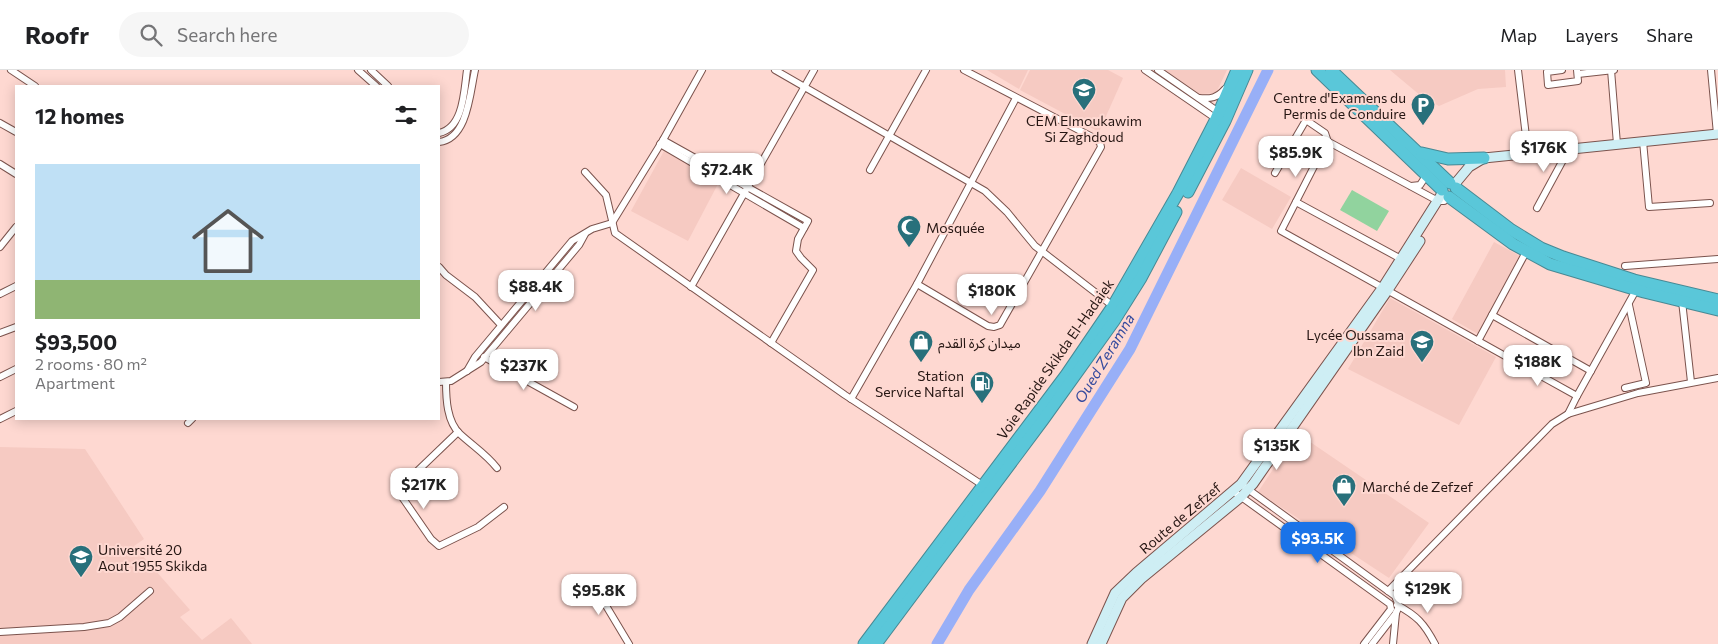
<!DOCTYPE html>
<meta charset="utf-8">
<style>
:root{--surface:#fff;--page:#f6f6f6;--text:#202124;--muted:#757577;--line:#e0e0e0;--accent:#1a73e8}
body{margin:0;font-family:Commissioner,"Noto Sans Arabic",sans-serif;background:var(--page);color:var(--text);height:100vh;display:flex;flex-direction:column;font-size:19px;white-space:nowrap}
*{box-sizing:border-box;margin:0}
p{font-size:16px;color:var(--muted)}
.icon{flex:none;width:28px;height:28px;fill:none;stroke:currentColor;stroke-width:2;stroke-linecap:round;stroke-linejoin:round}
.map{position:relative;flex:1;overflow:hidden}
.panel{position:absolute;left:15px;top:15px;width:425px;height:335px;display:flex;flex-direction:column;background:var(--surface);border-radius:0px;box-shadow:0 2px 12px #0003}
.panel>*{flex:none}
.price{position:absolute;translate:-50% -42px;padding:0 11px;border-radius:10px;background:#fff;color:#222;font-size:16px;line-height:32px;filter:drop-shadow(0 1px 2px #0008)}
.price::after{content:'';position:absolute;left:50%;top:30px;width:15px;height:11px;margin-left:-8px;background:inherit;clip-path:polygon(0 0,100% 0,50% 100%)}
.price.active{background:var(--accent);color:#fff}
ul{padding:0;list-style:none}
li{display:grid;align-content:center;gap:10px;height:265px;padding:0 20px}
li span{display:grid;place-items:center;height:155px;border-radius:0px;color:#555}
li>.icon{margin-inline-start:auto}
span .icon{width:90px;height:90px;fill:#fffc;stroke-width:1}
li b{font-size:21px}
h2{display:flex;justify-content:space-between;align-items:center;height:60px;padding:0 20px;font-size:21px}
header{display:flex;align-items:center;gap:30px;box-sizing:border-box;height:70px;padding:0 25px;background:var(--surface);border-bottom:1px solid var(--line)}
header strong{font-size:24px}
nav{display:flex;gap:28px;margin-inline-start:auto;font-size:18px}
.search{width:350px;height:45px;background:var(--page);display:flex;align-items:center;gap:12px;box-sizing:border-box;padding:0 18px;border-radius:28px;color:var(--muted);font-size:19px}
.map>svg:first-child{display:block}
.built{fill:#f6cac2}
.green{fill:#91d39e}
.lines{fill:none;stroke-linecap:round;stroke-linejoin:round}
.river{stroke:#98aff7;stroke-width:11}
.street-casing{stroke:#7b534d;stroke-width:8}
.secondary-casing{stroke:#7b534d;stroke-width:11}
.highway-casing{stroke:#488994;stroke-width:13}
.street{stroke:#fff;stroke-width:6}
.secondary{stroke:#ceeef4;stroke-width:9}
.highway{stroke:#5ac7d9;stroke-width:11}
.labels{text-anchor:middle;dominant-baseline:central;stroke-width:4;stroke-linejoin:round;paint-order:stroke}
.poi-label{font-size:14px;fill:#261613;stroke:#fed8d1;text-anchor:start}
.street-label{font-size:14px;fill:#261613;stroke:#fed8d1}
.water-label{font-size:15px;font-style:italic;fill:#364b9e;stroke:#fed8d1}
</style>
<header>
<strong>Roofr</strong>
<div class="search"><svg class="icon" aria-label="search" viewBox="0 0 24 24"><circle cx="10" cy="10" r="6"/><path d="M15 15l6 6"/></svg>Search here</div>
<nav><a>Map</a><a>Layers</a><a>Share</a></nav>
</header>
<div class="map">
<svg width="1718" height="574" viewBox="0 0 1718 574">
<rect width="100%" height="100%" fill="#fed8d1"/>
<g class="built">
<path d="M 987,0 L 1028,0 L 1019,19 Z"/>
<path d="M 1030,0 L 1108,0 L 1123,8 L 1099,62 L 1020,20 Z"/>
<path d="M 1165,0 L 1227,0 L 1216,23 L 1200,24 Z"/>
<path d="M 1390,0 L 1505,0 L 1506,17 L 1478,19 L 1439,36 L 1421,26 Z"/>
<path d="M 664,81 L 719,112 L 688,171 L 631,141 Z"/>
<path d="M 1241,98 L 1291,127 L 1272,159 L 1222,130 Z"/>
<path d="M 1494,172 L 1520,186 L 1478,264 L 1452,249 Z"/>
<path d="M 1390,228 L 1496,287 L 1459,355 L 1348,299 Z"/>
<path d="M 1297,363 L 1429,453 L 1389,508 L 1258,422 Z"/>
<path d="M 0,377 L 85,379 L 144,469 L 134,476 L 190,540 L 180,547 L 202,570 L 231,548 L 252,574 L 0,574 Z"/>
</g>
<path class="green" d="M 1352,120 L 1389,141 L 1377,161 L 1340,140 Z"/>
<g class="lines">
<path class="river" d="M 937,574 L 969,520 L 1040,421 L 1130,279 L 1268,0"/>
<defs>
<g id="street">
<path d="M 11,0 L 35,16"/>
<path d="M 358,0 L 376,16"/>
<path d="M 371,0 L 388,16"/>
<path d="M 775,0 L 985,121 L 1007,142 L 1035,176 L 1113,236"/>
<path d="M 1145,0 L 1218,50"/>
<path d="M 1158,0 L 1220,43"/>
<path d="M 1518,0 L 1528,83"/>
<path d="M 1562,0 L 1547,2 L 1548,15 L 1578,11 L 1577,0"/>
<path d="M 1611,0 L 1617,74"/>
<path d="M 1711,0 L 1717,64"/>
<path d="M 1578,4 L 1614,0"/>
<path d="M 1199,28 C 1211,29 1217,28 1225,19"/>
<path d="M 0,53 L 16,62"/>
<path d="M 439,63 C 464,58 464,20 467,0"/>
<path d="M 663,70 L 808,151 L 798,169 L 796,181 L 801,188 L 813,200 L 771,273"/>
<path d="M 1643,71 L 1649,137 L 1710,133"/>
<path d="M 439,72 C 468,69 470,22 475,0"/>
<path d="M 660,74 L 804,158"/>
<path d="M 0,94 L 16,104"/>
<path d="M 870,100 L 926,0"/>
<path d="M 585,102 L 606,125 L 615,163 L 845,325 L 984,416"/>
<path d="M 1275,103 L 1306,50 L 1325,63 L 1328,72"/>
<path d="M 1411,116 L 1420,115 L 1424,109 L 1424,102"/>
<path d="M 1444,131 L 1438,131 L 1327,71 L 1281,161 L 1577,326 L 1636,220"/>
<path d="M 1296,132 L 1403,190"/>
<path d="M 1537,138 L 1569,79"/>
<path d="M 0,177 L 16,157"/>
<path d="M 1625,196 L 1718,189"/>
<path d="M 439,197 L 446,205 L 475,227 L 501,255"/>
<path d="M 917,214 L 988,256 L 994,257 L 1000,255 L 1101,77 L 1100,73 L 1096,69 L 964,0"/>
<path d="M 691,217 L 814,0"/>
<path d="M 0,224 L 16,216"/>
<path d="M 1682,231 L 1691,312"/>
<path d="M 1492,245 L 1591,301"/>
<path d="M 0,263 L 16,257"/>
<path d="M 1478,271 L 1526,182"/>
<path d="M 484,287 L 574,337"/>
<path d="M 467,301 L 475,287 L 572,171 L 592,159 L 612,153 L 663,70 L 702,0"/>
<path d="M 0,307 L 16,299"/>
<path d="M 439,312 L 451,311 L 481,292 L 579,175 L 585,164"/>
<path d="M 446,312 C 446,329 447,352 460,364 C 473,376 486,384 497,398"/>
<path d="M 1625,318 L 1646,313 L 1629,235"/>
<path d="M 851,329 L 917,214 L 1016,28"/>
<path d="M 1568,344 L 1638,323 L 1718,308"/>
<path d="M 0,349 L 16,341"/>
<path d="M 188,353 L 192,349"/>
<path d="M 458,362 L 407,411 L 401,420 L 402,427 L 431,469 L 439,476 L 478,457 L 504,437"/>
<path d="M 1245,417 L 1395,526 L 1399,536 L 1396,543 L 1372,574"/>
<path d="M 1233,421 L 1390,534 L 1391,539 L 1364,574"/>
<path d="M 572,512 L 592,519 L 602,529 L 629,574"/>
<path d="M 1388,521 L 1552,354 L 1568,344 L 1577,326"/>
<path d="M 1397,535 C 1417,546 1424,553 1435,574"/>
<path d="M 0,562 L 84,557 L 109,553 L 120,547 L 150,521"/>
<path d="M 1393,574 L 1396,543"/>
</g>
<g id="secondary">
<path d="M 1454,115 L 1469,97 L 1484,88 L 1718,64"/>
<path d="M 1092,574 L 1115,523 L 1136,503 L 1241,414 L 1383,217 L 1443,122"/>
<path d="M 1101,574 L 1122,528 L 1141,509 L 1241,427 L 1253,414 L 1388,220 L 1420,171"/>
</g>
<g id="highway">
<path d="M 1317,0 L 1442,120"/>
<path d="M 1331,0 L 1450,113"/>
<path d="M 1422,83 L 1448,89 L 1484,88"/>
<path d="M 1456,118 L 1510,159 L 1541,178 L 1563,187 L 1634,210 L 1718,230"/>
<path d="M 1188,122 L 1225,51 L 1247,0"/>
<path d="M 1449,127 L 1513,174 L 1550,194 L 1644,222 L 1718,240"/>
<path d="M 864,574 L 1066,305 L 1113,236 L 1178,123 L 1216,49 L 1237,0"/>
<path d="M 876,574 L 1043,350 L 1114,251 L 1141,208 L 1176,142"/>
</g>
</defs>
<use href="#street" class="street-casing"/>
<use href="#secondary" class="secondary-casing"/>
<use href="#highway" class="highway-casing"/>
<use href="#street" class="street"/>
<use href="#secondary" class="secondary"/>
<use href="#highway" class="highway"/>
</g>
<defs>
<symbol id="school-pin" viewBox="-11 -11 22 30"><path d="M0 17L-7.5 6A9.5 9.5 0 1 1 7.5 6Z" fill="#28707b" stroke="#fed8d1"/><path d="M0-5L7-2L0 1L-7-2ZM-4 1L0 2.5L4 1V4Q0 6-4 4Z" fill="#fff"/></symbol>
<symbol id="parking-pin" viewBox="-11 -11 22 30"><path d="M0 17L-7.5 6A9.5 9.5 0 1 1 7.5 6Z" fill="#28707b" stroke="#fed8d1"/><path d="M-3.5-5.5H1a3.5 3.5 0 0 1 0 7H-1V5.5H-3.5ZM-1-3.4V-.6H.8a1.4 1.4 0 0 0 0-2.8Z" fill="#fff"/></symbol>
<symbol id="mosque-pin" viewBox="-11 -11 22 30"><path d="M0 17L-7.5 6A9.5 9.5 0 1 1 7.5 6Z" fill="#28707b" stroke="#fed8d1"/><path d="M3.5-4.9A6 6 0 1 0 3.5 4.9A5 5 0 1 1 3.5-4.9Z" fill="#fff"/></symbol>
<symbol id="shop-pin" viewBox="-11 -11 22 30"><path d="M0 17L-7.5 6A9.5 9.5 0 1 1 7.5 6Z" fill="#28707b" stroke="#fed8d1"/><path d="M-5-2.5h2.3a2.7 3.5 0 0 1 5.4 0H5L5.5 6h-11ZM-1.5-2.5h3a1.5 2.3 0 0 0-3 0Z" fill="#fff"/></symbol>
<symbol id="fuel-pin" viewBox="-11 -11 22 30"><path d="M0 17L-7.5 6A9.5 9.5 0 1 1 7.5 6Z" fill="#28707b" stroke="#fed8d1"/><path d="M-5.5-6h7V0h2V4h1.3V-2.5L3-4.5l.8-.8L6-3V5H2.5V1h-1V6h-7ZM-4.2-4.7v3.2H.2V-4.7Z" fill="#fff"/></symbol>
<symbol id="university-pin" viewBox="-11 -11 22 30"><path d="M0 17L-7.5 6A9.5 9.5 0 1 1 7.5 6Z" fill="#28707b" stroke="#fed8d1"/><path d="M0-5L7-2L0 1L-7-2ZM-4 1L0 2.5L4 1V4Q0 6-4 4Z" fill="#fff"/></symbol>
</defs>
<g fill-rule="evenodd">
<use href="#school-pin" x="1070" y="6" width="28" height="38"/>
<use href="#parking-pin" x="1409" y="21" width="28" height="38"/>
<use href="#mosque-pin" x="895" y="143" width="28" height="38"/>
<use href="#shop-pin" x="907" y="258" width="28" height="38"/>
<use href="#school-pin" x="1408" y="258" width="28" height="38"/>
<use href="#fuel-pin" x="968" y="299" width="28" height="38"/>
<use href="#shop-pin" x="1330" y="402" width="28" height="38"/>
<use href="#university-pin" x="67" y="473" width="28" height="38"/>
</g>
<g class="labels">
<g class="poi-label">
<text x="1406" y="27" text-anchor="end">Centre d'Examens du<tspan x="1406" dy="16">Permis de Conduire</tspan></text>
<text x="1084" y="50" text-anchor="middle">CEM Elmoukawim<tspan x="1084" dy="16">Si Zaghdoud</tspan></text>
<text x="926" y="157">Mosquée</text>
<text x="1404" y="264" text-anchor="end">Lycée Oussama<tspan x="1404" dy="16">Ibn Zaid</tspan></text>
<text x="938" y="272">ميدان كرة القدم</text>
<text x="964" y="305" text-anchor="end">Station<tspan x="964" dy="16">Service Naftal</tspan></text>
<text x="1362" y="416">Marché de Zefzef</text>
<text x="98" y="479">Université 20<tspan x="98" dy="16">Aout 1955 Skikda</tspan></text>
</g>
<g class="street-label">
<text transform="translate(1055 289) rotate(-55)">Voie Rapide Skikda El-Hadaiek</text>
<text transform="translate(1180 448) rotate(-40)">Route de Zefzef</text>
</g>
<g class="water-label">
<text transform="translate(1104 288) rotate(-59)">Oued Zeramna</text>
</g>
</g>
</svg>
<b class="price" style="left:1544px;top:103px">$176K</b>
<b class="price" style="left:1296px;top:108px">$85.9K</b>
<b class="price" style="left:727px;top:125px">$72.4K</b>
<b class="price" style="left:536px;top:242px">$88.4K</b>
<b class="price" style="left:992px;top:246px">$180K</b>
<b class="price" style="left:1538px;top:317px">$188K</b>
<b class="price" style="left:524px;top:321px">$237K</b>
<b class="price" style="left:1277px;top:401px">$135K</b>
<b class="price" style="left:424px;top:440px">$217K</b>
<b class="price active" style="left:1318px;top:494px">$93.5K</b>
<b class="price" style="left:1428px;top:544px">$129K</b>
<b class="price" style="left:599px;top:546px">$95.8K</b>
<section class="panel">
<h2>12 homes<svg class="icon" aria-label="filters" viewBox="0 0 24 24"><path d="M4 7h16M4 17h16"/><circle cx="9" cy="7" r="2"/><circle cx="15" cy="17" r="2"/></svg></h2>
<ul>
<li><span style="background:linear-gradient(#bfe0f5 75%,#8fb573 0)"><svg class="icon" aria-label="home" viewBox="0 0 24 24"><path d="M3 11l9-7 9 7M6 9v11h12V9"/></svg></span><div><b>$93,500</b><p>2 rooms · 80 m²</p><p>Apartment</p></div></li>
</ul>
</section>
</div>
